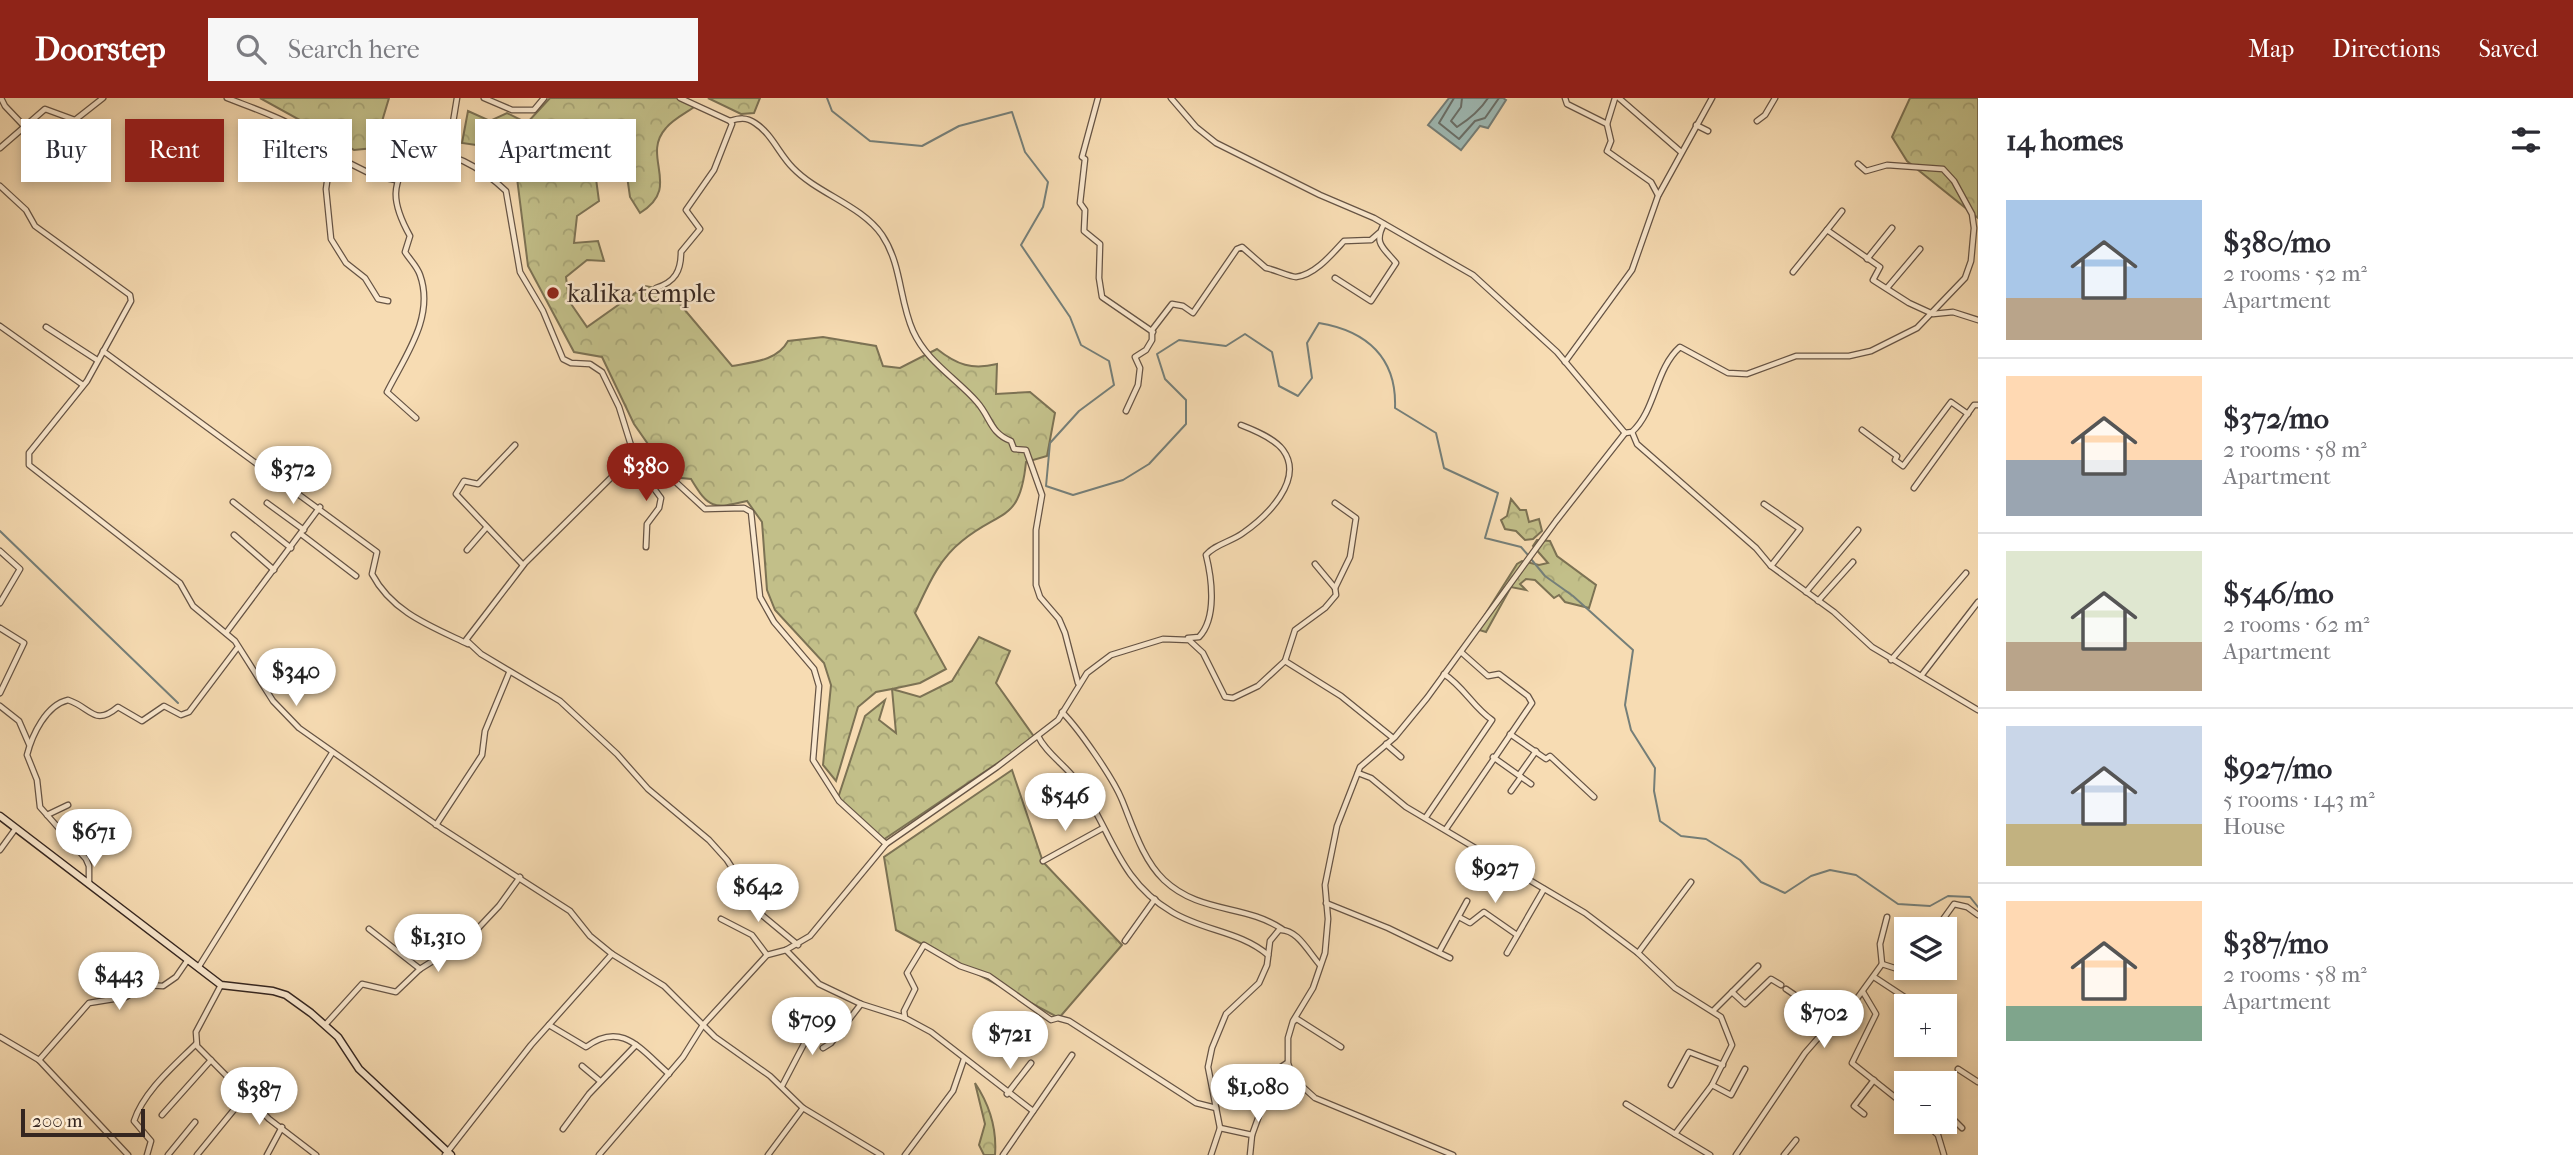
<!DOCTYPE html>
<meta charset="utf-8">
<style>
:root{--surface:#fff;--page:#f7f7f7;--text:#2b2b33;--muted:#7c7c81;--line:#e1e1e2;--accent:#8f2418}
body{margin:0;font-family:"IM FELL French Canon",serif;background:var(--page);color:var(--text);height:100vh;display:flex;flex-direction:column;font-size:26px;white-space:nowrap}
*{box-sizing:border-box;margin:0}
p{font-size:23px;color:var(--muted)}
.icon{flex:none;width:38px;height:38px;fill:none;stroke:currentColor;stroke-width:2;stroke-linecap:round;stroke-linejoin:round}
.map{position:relative;flex:1;overflow:hidden}
.drawer{display:flex;flex-direction:column;background:var(--surface);width:595px}
.drawer>*{flex:none}
.banner{position:absolute;left:21px;top:21px;width:665px;height:63px;display:flex;gap:14px}
.tools{position:absolute;left:1894px;top:819px;display:grid;gap:14px}
.tools a{display:grid;place-items:center;width:63px;height:63px;border-radius:0px;background:var(--surface);box-shadow:0 4px 10px #0003;font-size:35px}
.scale{position:absolute;left:21px;bottom:18px;width:124px;box-sizing:border-box;padding-left:7px;border:4px solid #352620;border-top:0;font-size:19px;line-height:24px;white-space:nowrap;color:#352620;-webkit-text-stroke:5px #fae8ce;paint-order:stroke}
.price{position:absolute;translate:-50% -60px;padding:0 16px;border-radius:24px;background:#fff;color:#222;font-size:23px;line-height:46px;filter:drop-shadow(0 2px 4px #0008)}
.price::after{content:'';position:absolute;left:50%;top:42px;width:21px;height:16px;margin-left:-10px;background:inherit;clip-path:polygon(0 0,100% 0,50% 100%)}
.price.current{background:var(--accent);color:#fff}
ul{padding:0;list-style:none}
li{display:flex;align-items:center;gap:21px;height:175px;padding:0 28px}
li+li{border-top:2px solid var(--line)}
li span{display:grid;place-items:center;flex:none;width:196px;height:140px;border-radius:0px;color:#555}
li>.icon{margin-inline-start:auto}
span .icon{width:84px;height:84px;fill:#fffc;stroke-width:1}
li b{font-size:30px}
h2{display:flex;justify-content:space-between;align-items:center;height:84px;padding:0 28px;font-size:30px}
.tag{padding:0 24px;border-radius:0px;background:var(--surface);box-shadow:0 4px 10px #0003;font-size:24px;line-height:63px}
.tag.current{background:var(--accent);color:#fff}
header{display:flex;align-items:center;gap:42px;box-sizing:border-box;height:98px;padding:0 35px;background:var(--accent);color:#fff}
header strong{font-size:33px}
nav{display:flex;gap:38px;margin-inline-start:auto;font-size:24px}
.search{width:490px;height:63px;background:var(--page);display:flex;align-items:center;gap:18px;box-sizing:border-box;padding:0 24px;border-radius:0px;color:var(--muted);font-size:26px}
main{display:flex;flex:1;min-height:0}
.map>svg:first-child{display:block}
.forest{fill:url(#forest-crowns);stroke:#7c7254;stroke-width:2}
.water{fill:#9fbab5;stroke:#757f79;stroke-width:2}
.lines{fill:none;stroke-linecap:round;stroke-linejoin:round}
.shore{stroke:#6a706a;stroke-width:2}
.stream{stroke:#757f79;stroke-width:2}
.street-casing{stroke:#665445;stroke-width:7}
.secondary-casing{stroke:#352620;stroke-width:9}
.street{stroke:#fae8ce;stroke-width:4.5}
.secondary{stroke:#fae8ce;stroke-width:6}
.poi-dot{fill:#8f2418;stroke:#fae8ce;stroke-width:2.5}
.labels{text-anchor:middle;dominant-baseline:central;stroke-width:5;stroke-linejoin:round;paint-order:stroke}
.poi-label{font-size:26px;fill:#352620;stroke:#fae8ce;text-anchor:start}
</style>
<header>
<strong>Doorstep</strong>
<div class="search"><svg class="icon" aria-label="search" viewBox="0 0 24 24"><circle cx="10" cy="10" r="6"/><path d="M15 15l6 6"/></svg>Search here</div>
<nav><a>Map</a><a>Directions</a><a>Saved</a></nav>
</header>
<main>
<div class="map">
<svg width="1978" height="1057" viewBox="0 0 1978 1057">
<defs>
<pattern id="forest-crowns" width="20" height="18" patternUnits="userSpaceOnUse" patternTransform="scale(1.75)"><rect width="20" height="18" fill="#c2bf89"/><path d="M2 6a3 3 0 1 1 6 0M12 15a3 3 0 1 1 6 0" fill="none" stroke="#a7a476"/></pattern>
</defs>
<rect width="100%" height="100%" fill="#f7dcb3"/>
<filter id="stains"><feTurbulence type="fractalNoise" baseFrequency=".00286" numOctaves="4"/><feColorMatrix values="0 0 0 0 .2 0 0 0 0 .09 0 0 0 0 .02 0 0 0 .5 -.17"/></filter>
<radialGradient id="worn" r=".72"><stop offset=".6" stop-color="#630" stop-opacity="0"/><stop offset="1" stop-color="#630" stop-opacity=".3"/></radialGradient>
<g class="forest">
<path d="M 260,0 L 389,0 L 374,50 L 354,52 Z"/>
<path d="M 550,0 L 679,0 L 697,7 C 688,14 673,21 666,30 C 640,59 683,89 640,115 L 630,99 L 625,64 L 608,45 L 592,51 L 599,103 L 577,118 L 574,145 L 598,143 L 604,163 L 587,162 L 566,179 L 569,203 L 587,229 L 645,188 L 668,192 L 732,268 C 753,264 777,263 788,243 L 823,239 L 876,248 L 883,268 L 900,270 L 937,251 C 957,267 972,272 997,266 L 996,296 L 1030,294 L 1055,315 L 1047,358 L 1026,364 C 1020,425 1001,411 962,443 C 938,462 928,488 915,515 L 946,571 L 920,585 L 892,591 L 920,599 L 952,583 L 979,539 L 1010,553 L 996,585 L 1035,640 L 883,742 L 838,700 L 865,618 L 885,602 L 879,622 L 896,635 L 892,591 L 876,594 L 858,609 L 836,683 L 823,667 L 831,587 L 824,565 L 775,512 L 767,492 L 762,424 L 747,403 C 713,411 709,411 691,381 L 671,379 L 634,326 L 602,259 L 574,254 L 528,168 L 517,80 L 483,48 L 462,45 L 468,13 L 490,23 L 507,15 L 527,25 Z"/>
<path d="M 708,0 L 760,0 L 754,15 L 741,16 Z"/>
<path d="M 1910,0 L 1978,0 L 1978,120 L 1907,63 L 1892,39 Z"/>
<path d="M 1511,401 L 1520,412 L 1526,412 L 1529,424 L 1539,421 L 1542,433 L 1533,441 L 1525,442 L 1516,433 L 1505,431 L 1501,422 L 1507,418 Z"/>
<path d="M 1537,442 L 1550,443 L 1557,458 L 1596,487 L 1589,510 L 1565,504 L 1559,497 L 1554,500 L 1535,482 L 1526,481 L 1520,486 L 1526,492 L 1511,489 L 1486,534 L 1476,531 L 1517,466 L 1522,463 L 1539,467 L 1548,465 L 1533,448 Z"/>
<path d="M 1012,672 L 1043,764 L 1122,847 L 1059,920 L 896,832 L 884,759 Z"/>
<path d="M 975,985 C 989,1006 997,1031 995,1057 L 984,1057 L 979,1047 L 985,1026 Z"/>
</g>
<path class="water" d="M 1449,0 L 1503,0 L 1506,2 L 1488,30 L 1480,28 L 1461,52 L 1428,27 Z"/>
<g class="lines">
<g class="shore">
<path d="M 1454,0 L 1439,25 L 1459,41 L 1475,23 L 1485,20 L 1499,0"/>
<path d="M 1462,0 L 1461,9 L 1451,23 L 1457,29 C 1468,22 1481,11 1488,0"/>
</g>
<g class="stream">
<path d="M 827,0 L 832,13 L 870,43 L 922,48 L 959,28 L 1012,14 L 1025,54 L 1048,84 L 1043,109 L 1021,147 L 1070,219 L 1081,247 L 1109,263 L 1114,287 L 1079,313 L 1050,345 L 1046,388 L 1073,397 L 1123,382 L 1149,366 L 1186,326 L 1186,302 L 1165,281 L 1157,256 L 1179,242 L 1226,248 L 1245,236 L 1272,254 L 1279,288 L 1298,298 L 1312,280 L 1307,245 L 1319,225 C 1367,233 1397,260 1395,310 L 1436,335 L 1444,370 L 1498,395 L 1485,440 L 1521,449 L 1528,457"/>
<path d="M 0,433 L 178,605"/>
<path d="M 1531,461 L 1545,478 L 1573,498 L 1633,552 L 1625,607 L 1631,632 L 1655,670 L 1654,693 L 1660,723 L 1681,738 L 1706,741 L 1740,762 L 1761,784 L 1785,795 L 1811,778 L 1830,772 L 1856,777 L 1898,806 L 1930,808 L 1948,798 L 1970,799 L 1978,809"/>
</g>
<defs>
<g id="street">
<path d="M 1,0 L 5,8 L 24,28"/>
<path d="M 227,0 C 263,14 305,27 331,56 L 326,91 L 331,141 L 346,165 L 365,180 L 378,201 L 388,203"/>
<path d="M 484,0 L 512,12 L 534,12 L 544,0"/>
<path d="M 680,0 L 730,23 C 740,20 746,19 755,25 C 772,36 779,56 793,70 C 818,96 861,107 882,137 C 902,167 899,202 913,233 C 927,264 956,280 977,304 C 991,320 990,335 1011,343 L 1014,351 L 1026,352 L 1042,397 L 1036,432 L 1036,487 L 1040,499 L 1059,521 L 1065,535 L 1078,585"/>
<path d="M 1098,0 L 1082,59 L 1085,61 L 1080,105 L 1085,112 L 1084,133 L 1100,146 L 1099,180 L 1102,199 L 1153,234"/>
<path d="M 1171,0 L 1196,29 L 1216,45 L 1320,97 L 1374,120 L 1473,177 L 1557,254 L 1625,335 L 1632,334 C 1656,312 1655,271 1680,249 L 1728,275 L 1747,276 L 1796,258 L 1849,258 L 1871,253 L 1917,230 L 1965,180 L 1971,163 L 1974,130 L 1972,116 L 1954,83 L 1943,71 L 1887,67 L 1866,73 L 1858,66"/>
<path d="M 1565,0 L 1567,6 L 1607,26 L 1611,43 L 1607,53 L 1651,84 L 1658,97"/>
<path d="M 1619,0 L 1681,54"/>
<path d="M 1757,23 L 1765,17 L 1775,0"/>
<path d="M 1607,26 L 1615,0"/>
<path d="M 1696,27 L 1708,33"/>
<path d="M 0,50 L 45,11 L 75,22 L 103,0"/>
<path d="M 448,55 L 457,0"/>
<path d="M 331,56 L 375,78 L 396,82"/>
<path d="M 0,88 L 26,112 L 35,128 L 130,197 L 131,203 L 87,283 L 29,355 L 29,367 L 180,485 L 193,508 L 235,543 L 273,603 L 299,630 L 441,730 L 570,813 L 590,838 L 612,856 L 664,888 L 715,939 L 770,978 L 803,1010 L 881,1057"/>
<path d="M 1842,113 L 1827,132 L 1880,169 L 1873,182 L 1909,205 L 1933,216 L 1953,214 L 1978,222"/>
<path d="M 1867,161 L 1892,130"/>
<path d="M 1793,174 L 1827,132"/>
<path d="M 1335,180 L 1371,203 L 1396,165 C 1384,150 1373,146 1384,126"/>
<path d="M 656,190 C 675,184 681,173 681,154 L 700,131 L 686,112 L 714,72 L 732,26 L 730,23"/>
<path d="M 1887,190 L 1920,151"/>
<path d="M 0,228 L 83,287"/>
<path d="M 46,229 L 97,262"/>
<path d="M 103,253 L 377,454 L 372,476 C 392,514 430,528 468,546"/>
<path d="M 1565,264 L 1632,172 L 1658,98 L 1712,0"/>
<path d="M 1126,313 L 1138,287 L 1140,270 L 1135,259 L 1146,252 L 1152,242 L 1152,232 L 1172,206 L 1183,208 L 1193,215 L 1237,151 L 1242,149 L 1266,170 C 1273,171 1290,179 1296,179 C 1315,177 1332,156 1344,143 L 1371,142 L 1379,135"/>
<path d="M 416,320 L 387,294 C 405,258 435,219 420,177 C 417,168 410,162 405,154 L 410,138 C 391,104 390,86 414,53 C 448,50 482,70 506,93 L 520,174 L 543,213 L 563,261 L 571,265 L 590,266 L 602,274 L 619,309 L 634,357 L 525,465 L 466,542 L 481,556 L 560,603 L 617,656 L 648,691 L 709,742 L 727,762 L 763,818 L 798,847"/>
<path d="M 1862,332 L 1897,358 L 1895,362 L 1903,368 L 1951,304 L 1968,316"/>
<path d="M 1632,334 L 1637,346 L 1756,450 L 1771,468 L 1834,514 L 1872,549 L 1978,612"/>
<path d="M 515,347 L 478,386 L 464,383 L 456,396 L 523,467"/>
<path d="M 633,351 L 641,352 L 705,411 L 744,410 L 751,414 L 760,499 L 774,524 L 814,571 L 819,588 L 813,662 L 839,703 L 886,746"/>
<path d="M 633,362 L 661,400 L 659,410 L 647,426 L 646,449"/>
<path d="M 1914,390 L 1974,307 L 1978,307"/>
<path d="M 233,404 L 291,450"/>
<path d="M 267,405 L 304,432"/>
<path d="M 1764,406 L 1800,431 L 1771,468"/>
<path d="M 301,436 L 356,478"/>
<path d="M 234,437 L 274,472"/>
<path d="M 467,452 L 486,430"/>
<path d="M 0,453 L 20,471 L 0,505"/>
<path d="M 1315,466 L 1335,490"/>
<path d="M 1806,494 L 1858,432"/>
<path d="M 1818,503 L 1853,464"/>
<path d="M 0,530 L 24,545 L 0,595"/>
<path d="M 226,535 L 320,409"/>
<path d="M 1188,540 L 1199,539 C 1217,520 1212,481 1206,457 C 1215,446 1231,444 1243,435 C 1266,419 1305,382 1283,352 C 1274,340 1254,332 1241,327"/>
<path d="M 1891,562 L 1966,475"/>
<path d="M 1285,563 L 1295,532 L 1325,510 L 1336,497 L 1335,490 L 1350,459 L 1356,420 L 1335,405"/>
<path d="M 1921,578 L 1978,504"/>
<path d="M 0,608 L 19,623 L 29,646"/>
<path d="M 1062,614 C 1079,631 1113,680 1122,702 C 1133,729 1143,762 1164,782 C 1200,816 1245,806 1282,831"/>
<path d="M 1510,636 L 1546,661 L 1550,658 L 1594,699"/>
<path d="M 1038,638 C 1046,655 1064,666 1076,682 C 1111,729 1116,781 1172,814 C 1203,833 1240,833 1268,857"/>
<path d="M 1386,646 L 1401,659"/>
<path d="M 1493,659 L 1531,686"/>
<path d="M 1358,675 L 1371,680 L 1406,709 L 1585,815 L 1638,855 L 1675,890 L 1721,919 L 1732,947 L 1712,987 L 1675,1036 L 1710,1057"/>
<path d="M 1519,677 L 1536,653"/>
<path d="M 1511,693 L 1521,679"/>
<path d="M 47,717 L 68,707"/>
<path d="M 1426,719 L 1492,622 C 1473,609 1464,589 1444,576"/>
<path d="M 436,727 L 482,657 L 485,633 L 509,575"/>
<path d="M 1446,731 L 1532,605 L 1528,598 L 1499,576 L 1488,578 L 1461,554"/>
<path d="M 0,752 L 16,730"/>
<path d="M 1043,763 L 1103,730"/>
<path d="M 89,784 L 89,768 L 86,761 L 40,709 L 37,682 L 27,657 C 32,637 46,607 68,602 C 92,610 94,629 118,609 L 142,623 L 164,608 L 181,617 L 189,614 L 238,549"/>
<path d="M 1326,805 L 1388,830 L 1450,860"/>
<path d="M 1459,819 L 1470,825 L 1484,814 L 1517,837"/>
<path d="M 721,821 L 752,837 L 767,857"/>
<path d="M 369,831 L 420,871"/>
<path d="M 1936,831 L 1954,806 L 1967,809 L 1978,817"/>
<path d="M 1125,843 L 1155,801"/>
<path d="M 786,852 L 819,886 L 861,906 L 905,920 L 931,934 L 1033,1013"/>
<path d="M 1439,854 L 1467,803"/>
<path d="M 1507,855 L 1544,791"/>
<path d="M 1638,855 L 1691,784"/>
<path d="M 1882,866 L 1880,846 L 1887,819"/>
<path d="M 198,870 L 332,655"/>
<path d="M 1874,879 L 1918,908"/>
<path d="M 221,887 L 196,934 L 197,948 L 269,1021 L 316,1057"/>
<path d="M 1786,891 L 1833,923"/>
<path d="M 1732,894 L 1745,906 L 1771,881 L 1781,887"/>
<path d="M 1863,894 L 1876,916 L 1852,965 L 1906,1008"/>
<path d="M 1713,913 L 1758,868"/>
<path d="M 905,920 L 904,913 L 915,891 L 907,875 L 924,847 L 960,868 L 989,878 L 1051,922 L 1058,920 L 1069,923 L 1196,1005 L 1216,1010"/>
<path d="M 1294,923 L 1297,921 L 1341,949"/>
<path d="M 1944,926 L 1951,930"/>
<path d="M 325,927 L 362,886 L 396,894 L 420,871 L 468,841 L 499,808 L 520,779"/>
<path d="M 549,927 L 586,949 C 622,922 641,952 669,976"/>
<path d="M 0,939 L 39,962 L 128,1057"/>
<path d="M 823,950 L 831,945 L 861,906"/>
<path d="M 39,962 L 89,905 L 126,899 L 145,887 L 163,888 L 176,879 L 187,863"/>
<path d="M 582,968 L 600,983"/>
<path d="M 1958,971 L 1978,984"/>
<path d="M 1929,979 L 1936,985"/>
<path d="M 1671,987 L 1689,954 L 1723,967"/>
<path d="M 1712,987 L 1731,997 L 1745,971"/>
<path d="M 782,988 L 805,944 L 810,917"/>
<path d="M 1944,991 L 1952,998 L 1944,1007"/>
<path d="M 1007,996 L 1031,965"/>
<path d="M 1626,1006 L 1675,1036"/>
<path d="M 1944,1012 L 1962,1030"/>
<path d="M 1864,1016 L 1854,1008 L 1874,982"/>
<path d="M 162,1017 L 211,962"/>
<path d="M 1924,1024 L 1938,1037 L 1944,1057"/>
<path d="M 1220,1030 L 1252,1037 L 1250,1057"/>
<path d="M 563,1031 L 589,996 L 636,947"/>
<path d="M 1252,1037 L 1269,990 L 1281,969 L 1287,965"/>
<path d="M 147,1057 L 151,1043 L 134,1023 C 144,993 174,968 196,946"/>
<path d="M 168,1057 L 195,1024"/>
<path d="M 197,1057 L 246,997"/>
<path d="M 267,1057 L 282,1029"/>
<path d="M 445,1057 L 531,947 L 612,856"/>
<path d="M 599,1057 L 683,959 L 703,927 L 767,857 L 786,852 L 810,838 L 886,746 L 997,669 L 1058,622 L 1087,575 L 1111,557 L 1163,541 L 1189,542 L 1203,555 L 1225,599 L 1233,600 L 1258,588 L 1285,563 L 1341,598 L 1393,640"/>
<path d="M 768,1057 L 803,1010"/>
<path d="M 905,1057 L 953,993 L 964,961"/>
<path d="M 1003,1057 L 1072,957"/>
<path d="M 1211,1057 L 1220,1030 L 1208,969 L 1212,950 L 1226,916 L 1259,885 L 1267,867 L 1270,843 L 1279,832 C 1297,830 1309,855 1320,867"/>
<path d="M 1453,1057 L 1315,1000 L 1293,980 L 1288,965 L 1288,940 L 1293,923 L 1313,890 L 1325,855 L 1328,821 L 1325,787 L 1337,728 L 1360,669 L 1395,639 L 1427,600 L 1556,423 L 1625,335"/>
<path d="M 1736,1057 L 1805,955 L 1833,923 L 1840,924 L 1882,866 L 1907,874 L 1910,870"/>
<path d="M 1784,1057 L 1796,1042"/>
</g>
<path id="secondary" d="M 0,718 L 221,887 L 273,893 L 286,897 L 311,915 L 338,939 L 359,971 L 451,1057"/>
</defs>
<use href="#street" class="street-casing"/>
<use href="#secondary" class="secondary-casing"/>
<use href="#street" class="street"/>
<use href="#secondary" class="secondary"/>
</g>
<circle class="poi-dot" cx="553" cy="195" r="7"/>
<g class="labels">
<g class="poi-label">
<text x="567" y="195">kalika temple</text>
</g>
</g>
<rect width="100%" height="100%" filter="url(#stains)"/>
<rect width="100%" height="100%" fill="url(#worn)"/>
</svg>
<div class="tools">
<a><svg class="icon" aria-label="layers" viewBox="0 0 24 24"><path d="M12 4l9 5-9 5-9-5zM3 14l9 5 9-5"/></svg></a>
<a>+</a>
<a>−</a>
</div>
<div class="scale">200 m</div>
<b class="price current" style="left:646px;top:405px">$380</b>
<b class="price" style="left:293px;top:408px">$372</b>
<b class="price" style="left:296px;top:610px">$340</b>
<b class="price" style="left:1065px;top:735px">$546</b>
<b class="price" style="left:94px;top:771px">$671</b>
<b class="price" style="left:1495px;top:807px">$927</b>
<b class="price" style="left:758px;top:826px">$642</b>
<b class="price" style="left:438px;top:876px">$1,310</b>
<b class="price" style="left:119px;top:914px">$443</b>
<b class="price" style="left:1824px;top:952px">$702</b>
<b class="price" style="left:812px;top:959px">$709</b>
<b class="price" style="left:1010px;top:973px">$721</b>
<b class="price" style="left:1258px;top:1026px">$1,080</b>
<b class="price" style="left:259px;top:1029px">$387</b>
<div class="banner">
<a class="tag">Buy</a>
<a class="tag current">Rent</a>
<a class="tag">Filters</a>
<a class="tag">New</a>
<a class="tag">Apartment</a>
</div>
</div>
<section class="drawer">
<h2>14 homes<svg class="icon" aria-label="filters" viewBox="0 0 24 24"><path d="M4 7h16M4 17h16"/><circle cx="9" cy="7" r="2"/><circle cx="15" cy="17" r="2"/></svg></h2>
<ul>
<li><span style="background:linear-gradient(#a9c7e8 70%,#b9a48a 0)"><svg class="icon" aria-label="home" viewBox="0 0 24 24"><path d="M3 11l9-7 9 7M6 9v11h12V9"/></svg></span><div><b>$380/mo</b><p>2 rooms · 52 m²</p><p>Apartment</p></div></li>
<li><span style="background:linear-gradient(#ffd9b3 60%,#9aa5b1 0)"><svg class="icon" aria-label="home" viewBox="0 0 24 24"><path d="M3 11l9-7 9 7M6 9v11h12V9"/></svg></span><div><b>$372/mo</b><p>2 rooms · 58 m²</p><p>Apartment</p></div></li>
<li><span style="background:linear-gradient(#dfe7d0 65%,#b9a48a 0)"><svg class="icon" aria-label="home" viewBox="0 0 24 24"><path d="M3 11l9-7 9 7M6 9v11h12V9"/></svg></span><div><b>$546/mo</b><p>2 rooms · 62 m²</p><p>Apartment</p></div></li>
<li><span style="background:linear-gradient(#c9d6e8 70%,#c2b280 0)"><svg class="icon" aria-label="home" viewBox="0 0 24 24"><path d="M3 11l9-7 9 7M6 9v11h12V9"/></svg></span><div><b>$927/mo</b><p>5 rooms · 143 m²</p><p>House</p></div></li>
<li><span style="background:linear-gradient(#ffd9b3 75%,#7fa58c 0)"><svg class="icon" aria-label="home" viewBox="0 0 24 24"><path d="M3 11l9-7 9 7M6 9v11h12V9"/></svg></span><div><b>$387/mo</b><p>2 rooms · 58 m²</p><p>Apartment</p></div></li>
</ul>
</section>
</main>
